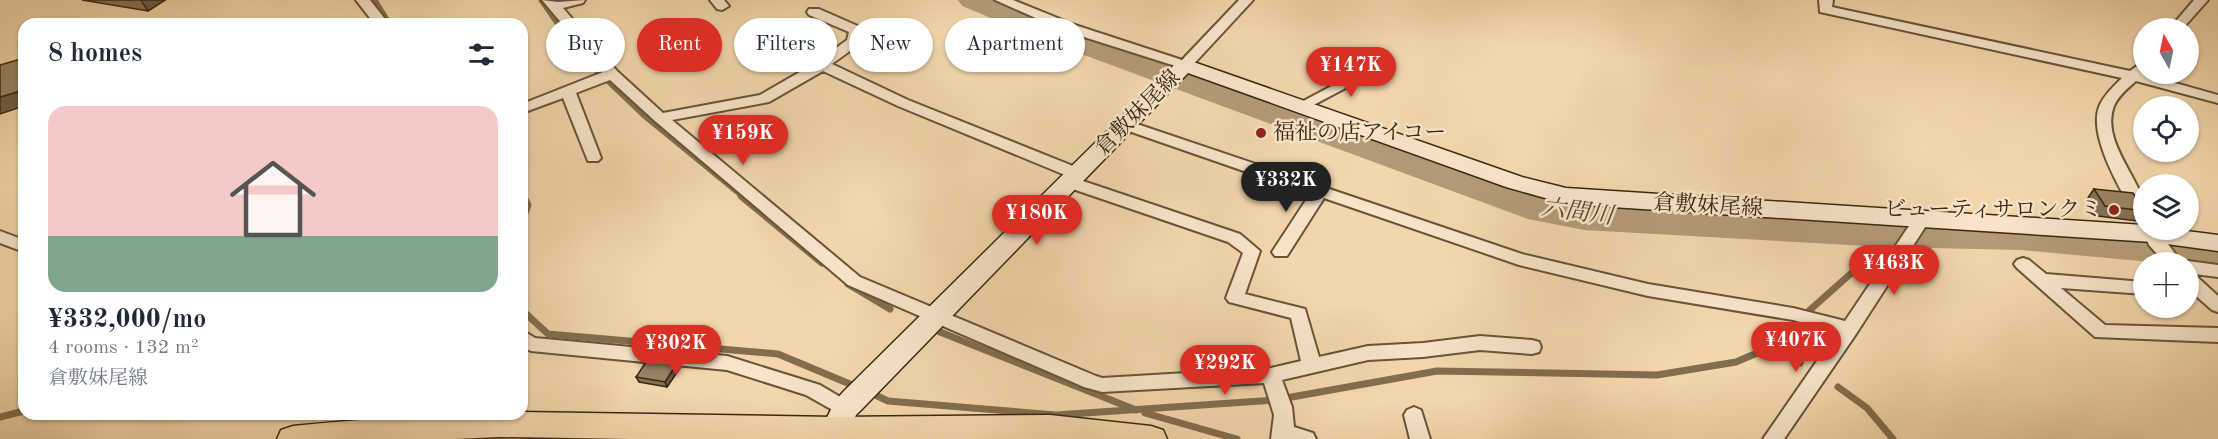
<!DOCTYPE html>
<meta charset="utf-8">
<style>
:root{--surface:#fff;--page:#f2f2f3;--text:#1f2937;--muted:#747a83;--line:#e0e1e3;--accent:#d93025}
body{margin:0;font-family:"Old Standard TT","Noto Serif JP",serif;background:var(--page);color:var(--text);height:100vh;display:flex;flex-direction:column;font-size:22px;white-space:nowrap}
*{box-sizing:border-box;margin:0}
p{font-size:20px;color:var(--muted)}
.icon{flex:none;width:33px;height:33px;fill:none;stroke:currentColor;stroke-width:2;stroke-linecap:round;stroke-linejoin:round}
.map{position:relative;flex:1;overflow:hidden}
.sheet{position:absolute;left:18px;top:18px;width:510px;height:402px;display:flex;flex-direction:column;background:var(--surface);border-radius:18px;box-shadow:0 2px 4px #0004}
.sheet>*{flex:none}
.top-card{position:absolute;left:546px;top:18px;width:570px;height:54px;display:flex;gap:12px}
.needle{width:39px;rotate:351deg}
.buttons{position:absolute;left:2133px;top:18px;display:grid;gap:12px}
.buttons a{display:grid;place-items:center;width:66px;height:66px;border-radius:50%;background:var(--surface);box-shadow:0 2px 4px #0004;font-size:30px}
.price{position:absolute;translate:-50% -51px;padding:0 14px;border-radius:21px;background:var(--accent);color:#fff;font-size:20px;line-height:39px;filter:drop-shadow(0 2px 3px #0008)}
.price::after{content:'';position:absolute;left:50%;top:36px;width:18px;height:14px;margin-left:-9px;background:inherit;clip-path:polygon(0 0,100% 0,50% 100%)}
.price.on{background:#222;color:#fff}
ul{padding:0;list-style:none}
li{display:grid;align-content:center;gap:12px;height:318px;padding:0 30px}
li+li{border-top:2px solid var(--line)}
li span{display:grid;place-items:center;height:186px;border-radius:18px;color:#555}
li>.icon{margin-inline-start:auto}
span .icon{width:108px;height:108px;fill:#fffc;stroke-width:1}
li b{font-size:26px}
h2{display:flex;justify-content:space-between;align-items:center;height:72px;padding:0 30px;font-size:26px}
.pill{padding:0 21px;border-radius:27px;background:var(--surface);box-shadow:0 2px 4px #0004;font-size:21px;line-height:54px}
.pill.on{background:var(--accent);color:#fff}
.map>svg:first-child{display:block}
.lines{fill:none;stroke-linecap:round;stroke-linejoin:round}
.stream-far1{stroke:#826d4e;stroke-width:5}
.stream{stroke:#826d4e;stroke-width:7}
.river{fill:#b39b77;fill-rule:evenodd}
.minor-casing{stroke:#675438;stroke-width:4}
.secondary-casing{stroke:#382811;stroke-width:3}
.primary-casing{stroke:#382811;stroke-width:3}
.minor{fill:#f7e4c9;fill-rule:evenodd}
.secondary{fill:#f7e4c9;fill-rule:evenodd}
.primary{fill:#f3d6ac;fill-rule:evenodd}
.wall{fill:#847054;stroke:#382811;stroke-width:1.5}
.shaded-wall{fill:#6b5b45;stroke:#382811;stroke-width:1.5}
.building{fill:#998262;stroke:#382811;stroke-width:1.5}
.poi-dot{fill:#8f2418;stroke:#f7e4c9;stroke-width:2}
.labels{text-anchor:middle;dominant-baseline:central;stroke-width:5;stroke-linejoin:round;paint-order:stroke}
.street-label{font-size:22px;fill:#382811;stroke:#f7e4c9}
.poi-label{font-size:22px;fill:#382811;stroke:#f7e4c9;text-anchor:start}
.water-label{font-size:24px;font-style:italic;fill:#5d4a30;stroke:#f7e4c9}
</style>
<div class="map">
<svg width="2218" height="439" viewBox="0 0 2218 439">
<rect width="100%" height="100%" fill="#f3d6ac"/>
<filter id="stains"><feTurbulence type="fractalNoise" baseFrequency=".00333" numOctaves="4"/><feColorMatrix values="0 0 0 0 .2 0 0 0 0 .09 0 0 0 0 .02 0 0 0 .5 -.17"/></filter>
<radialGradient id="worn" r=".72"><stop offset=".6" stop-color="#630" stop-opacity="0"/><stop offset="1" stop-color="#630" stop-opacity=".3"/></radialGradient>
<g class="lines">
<g class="stream-far1">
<path d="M 375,0 L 390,24"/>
<path d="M 541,0 L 577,52 L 643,115 L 743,197"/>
<path d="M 522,193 L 524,197"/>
</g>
<g class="stream">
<path d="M 741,196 L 822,263"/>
<path d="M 522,221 L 528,205 L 523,196"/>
<path d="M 848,284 L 890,309"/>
<path d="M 522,310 L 548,334 L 778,354 L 857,387"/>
<path d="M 940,332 L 1136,410"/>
<path d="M 1775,345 L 1800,363"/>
<path d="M 1838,387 L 1867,408 L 1893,439"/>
<path d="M 869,392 L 888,401 L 1056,415 L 1275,400 L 1437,371 L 1657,375 L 1736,362 L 1785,341 L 1795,325 L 1811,309 L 1865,261 L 1884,234"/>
<path d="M 1145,413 L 1237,439"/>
<path d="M 0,417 L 24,411"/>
</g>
<path class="river" d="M 958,0 L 999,0 L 1071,28 L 1535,196 L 1584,206 L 1884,221 L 2021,224 L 2218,243 L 2218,269 L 2188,266 L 2188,262 L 2151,262 L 2021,250 L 1884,247 L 1584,230 L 1528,219 L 1049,42 L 962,6 Z"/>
<defs>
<g id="minor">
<path d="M 356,0 L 370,0 L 385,19 L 383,22 L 373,22 Z"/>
<path d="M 542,0 L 558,2 L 585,0 L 583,3 L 563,8 L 617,71 L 663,113 L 760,95 L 812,65 L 759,36 L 757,33 L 759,30 L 769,30 L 821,59 L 847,40 L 849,32 L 809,15 L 807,12 L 809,9 L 819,9 L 860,27 L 863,36 L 858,45 L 832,64 L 908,100 L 1083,170 L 1085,174 L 1077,179 L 1240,234 L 1260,251 L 1245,294 L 1305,309 L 1319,357 L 1368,346 L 1423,343 L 1480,336 L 1532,340 L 1539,342 L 1541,347 L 1539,352 L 1532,354 L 1480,350 L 1423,357 L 1368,360 L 1282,380 L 1292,407 L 1294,427 L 1313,433 L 1316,439 L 1271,439 L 1274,415 L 1264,383 L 1102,392 L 1084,387 L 848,285 L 655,121 L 610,80 L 576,93 L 601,158 L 598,161 L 588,161 L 563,98 L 522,113 L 522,104 L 603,72 ZM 823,71 L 898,106 L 1070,177 L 1064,178 L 1062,182 L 1064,186 L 1228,242 L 1243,253 L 1226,298 L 1229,302 L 1291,318 L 1301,361 L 1271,368 L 1102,378 L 1096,376 L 860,277 L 672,120 L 769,102 Z"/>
<path d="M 710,0 L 724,0 L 729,6 L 722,10 L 717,9 Z"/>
<path d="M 995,0 L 1013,0 L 1075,25 L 1182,60 L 1239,0 L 1253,0 L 1190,68 L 1185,69 L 1065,31 Z"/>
<path d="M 1819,0 L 1833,0 L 1832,7 L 2130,71 L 2144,61 L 2143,74 L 2218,95 L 2218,103 L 2136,81 C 2128,88 2118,96 2114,106 C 2102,137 2132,170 2142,197 C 2145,204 2144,213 2144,220 L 2138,219 C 2122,194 2088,136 2099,107 C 2103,96 2114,86 2122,78 L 1820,12 Z"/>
<path d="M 2194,0 L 2208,0 L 2183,28 L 2170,28 Z"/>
<path d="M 1386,57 L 1391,58 L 1393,61 L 1391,64 L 1306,109 L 1301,110 L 1294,106 Z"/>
<path d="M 1125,120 L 1522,254 L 1648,284 L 1793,308 L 1845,321 L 1917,214 L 1929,214 L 1931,218 L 1856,334 L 1784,439 L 1763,439 L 1837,332 L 1793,320 L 1648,296 L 1519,265 L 1324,198 L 1287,256 L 1275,256 L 1272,252 L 1310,194 L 1120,128 L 1117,125 Z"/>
<path d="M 2144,227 L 2144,230 L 2158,230 L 2181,262 L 2164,262 L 2149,245 L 2142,230 Z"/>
<path d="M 0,231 L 24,240 L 24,252 L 0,243 Z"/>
<path d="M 2023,258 L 2029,260 L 2046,274 L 2144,282 L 2144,294 L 2061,288 L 2105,325 L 2218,328 L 2218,342 L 2095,337 L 2017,268 L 2014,264 L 2017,260 Z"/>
<path d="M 2188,261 L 2218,265 L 2218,277 L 2194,274 L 2218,296 L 2218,312 L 2212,310 L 2188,289 L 2188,262 L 2183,262 Z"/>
<path d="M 522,330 L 535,338 L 727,356 L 820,385 L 852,404 L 855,409 L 852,414 L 845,417 L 806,395 L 727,370 L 531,351 L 522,347 Z"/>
<path d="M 1414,407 L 1421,410 L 1430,439 L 1410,439 L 1404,415 L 1407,410 Z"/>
<path d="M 367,414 L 387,414 L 372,439 L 351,439 Z"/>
</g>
<path id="secondary" d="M 1185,59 L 1522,177 L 1566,188 L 2144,225 L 2144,230 L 2179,230 L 2218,235 L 2218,251 L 2152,242 L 1566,204 L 1506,187 L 1188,73 L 864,407 L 856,415 L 845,438 L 825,438 L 821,430 L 835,401 L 844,391 L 1178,61 Z"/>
<path id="primary" d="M 522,412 L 835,417 L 1050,415 L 1151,426 L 1163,430 L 1167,439 L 631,439 L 500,437 L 455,439 L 277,439 L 281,430 L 293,426 C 369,418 445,414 522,414 Z"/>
</defs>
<use href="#minor" class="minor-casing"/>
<use href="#secondary" class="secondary-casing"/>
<use href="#primary" class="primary-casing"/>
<use href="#minor" class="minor"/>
<use href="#secondary" class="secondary"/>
<use href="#primary" class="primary"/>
</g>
<g class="wall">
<path d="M 82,0 L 165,0 L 148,11 Z"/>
<path d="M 2094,189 L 2144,209 L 2144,213 L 2137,221 L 2098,216 L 2087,199 Z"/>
<path d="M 678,362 L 680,368 L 667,387 L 639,382 L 636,377 Z"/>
</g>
<g class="shaded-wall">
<path d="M 141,0 L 165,0 L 148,11 Z"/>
<path d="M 24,90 L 24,106 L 0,114 L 0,97 Z"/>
<path d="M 678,362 L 680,368 L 667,387 L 665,382 Z"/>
</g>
<g class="building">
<path d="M 24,58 L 24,90 L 0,97 L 0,65 Z"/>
<path d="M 2094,189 L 2133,193 L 2144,209 L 2144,211 L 2105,206 Z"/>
<path d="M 648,359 L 678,362 L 665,382 L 636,377 Z"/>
</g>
<g class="poi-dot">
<circle cx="1261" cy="133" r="6"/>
<circle cx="2114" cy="210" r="6"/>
</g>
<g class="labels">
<g class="street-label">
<text transform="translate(1138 113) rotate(-45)">倉敷妹尾線</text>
<text transform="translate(1708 206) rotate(3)">倉敷妹尾線</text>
</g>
<g class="poi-label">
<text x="1273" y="133">福祉の店アイコー</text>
<text x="2102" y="210" text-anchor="end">ビューティサロンクミ</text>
</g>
<g class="water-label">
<text transform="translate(1577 213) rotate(7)">六間川</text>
</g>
</g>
<rect width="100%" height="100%" filter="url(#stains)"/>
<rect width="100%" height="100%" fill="url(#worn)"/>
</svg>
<div class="buttons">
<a><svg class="needle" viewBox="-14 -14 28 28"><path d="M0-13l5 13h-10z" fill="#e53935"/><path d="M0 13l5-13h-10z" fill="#747a83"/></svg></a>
<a><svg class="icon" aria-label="locate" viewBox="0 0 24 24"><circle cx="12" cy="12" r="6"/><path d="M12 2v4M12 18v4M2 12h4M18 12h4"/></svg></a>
<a><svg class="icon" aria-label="layers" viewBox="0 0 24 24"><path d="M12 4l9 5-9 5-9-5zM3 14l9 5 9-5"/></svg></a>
<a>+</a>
</div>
<b class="price" style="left:1351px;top:98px">¥147K</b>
<b class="price" style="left:743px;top:166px">¥159K</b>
<b class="price on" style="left:1286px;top:213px">¥332K</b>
<b class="price" style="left:1037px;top:246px">¥180K</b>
<b class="price" style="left:1894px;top:296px">¥463K</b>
<b class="price" style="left:1796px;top:373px">¥407K</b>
<b class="price" style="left:676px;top:376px">¥302K</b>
<b class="price" style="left:1225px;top:396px">¥292K</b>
<div class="top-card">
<a class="pill">Buy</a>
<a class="pill on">Rent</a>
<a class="pill">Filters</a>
<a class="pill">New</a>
<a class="pill">Apartment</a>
</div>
<section class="sheet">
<h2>8 homes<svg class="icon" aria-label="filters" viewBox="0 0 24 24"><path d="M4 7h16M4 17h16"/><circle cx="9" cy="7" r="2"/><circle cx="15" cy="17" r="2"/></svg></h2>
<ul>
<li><span style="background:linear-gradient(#f6c9c9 70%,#7fa58c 0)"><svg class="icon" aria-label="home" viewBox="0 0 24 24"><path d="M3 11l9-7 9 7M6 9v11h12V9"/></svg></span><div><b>¥332,000/mo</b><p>4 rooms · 132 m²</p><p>倉敷妹尾線</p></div></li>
</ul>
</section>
</div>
